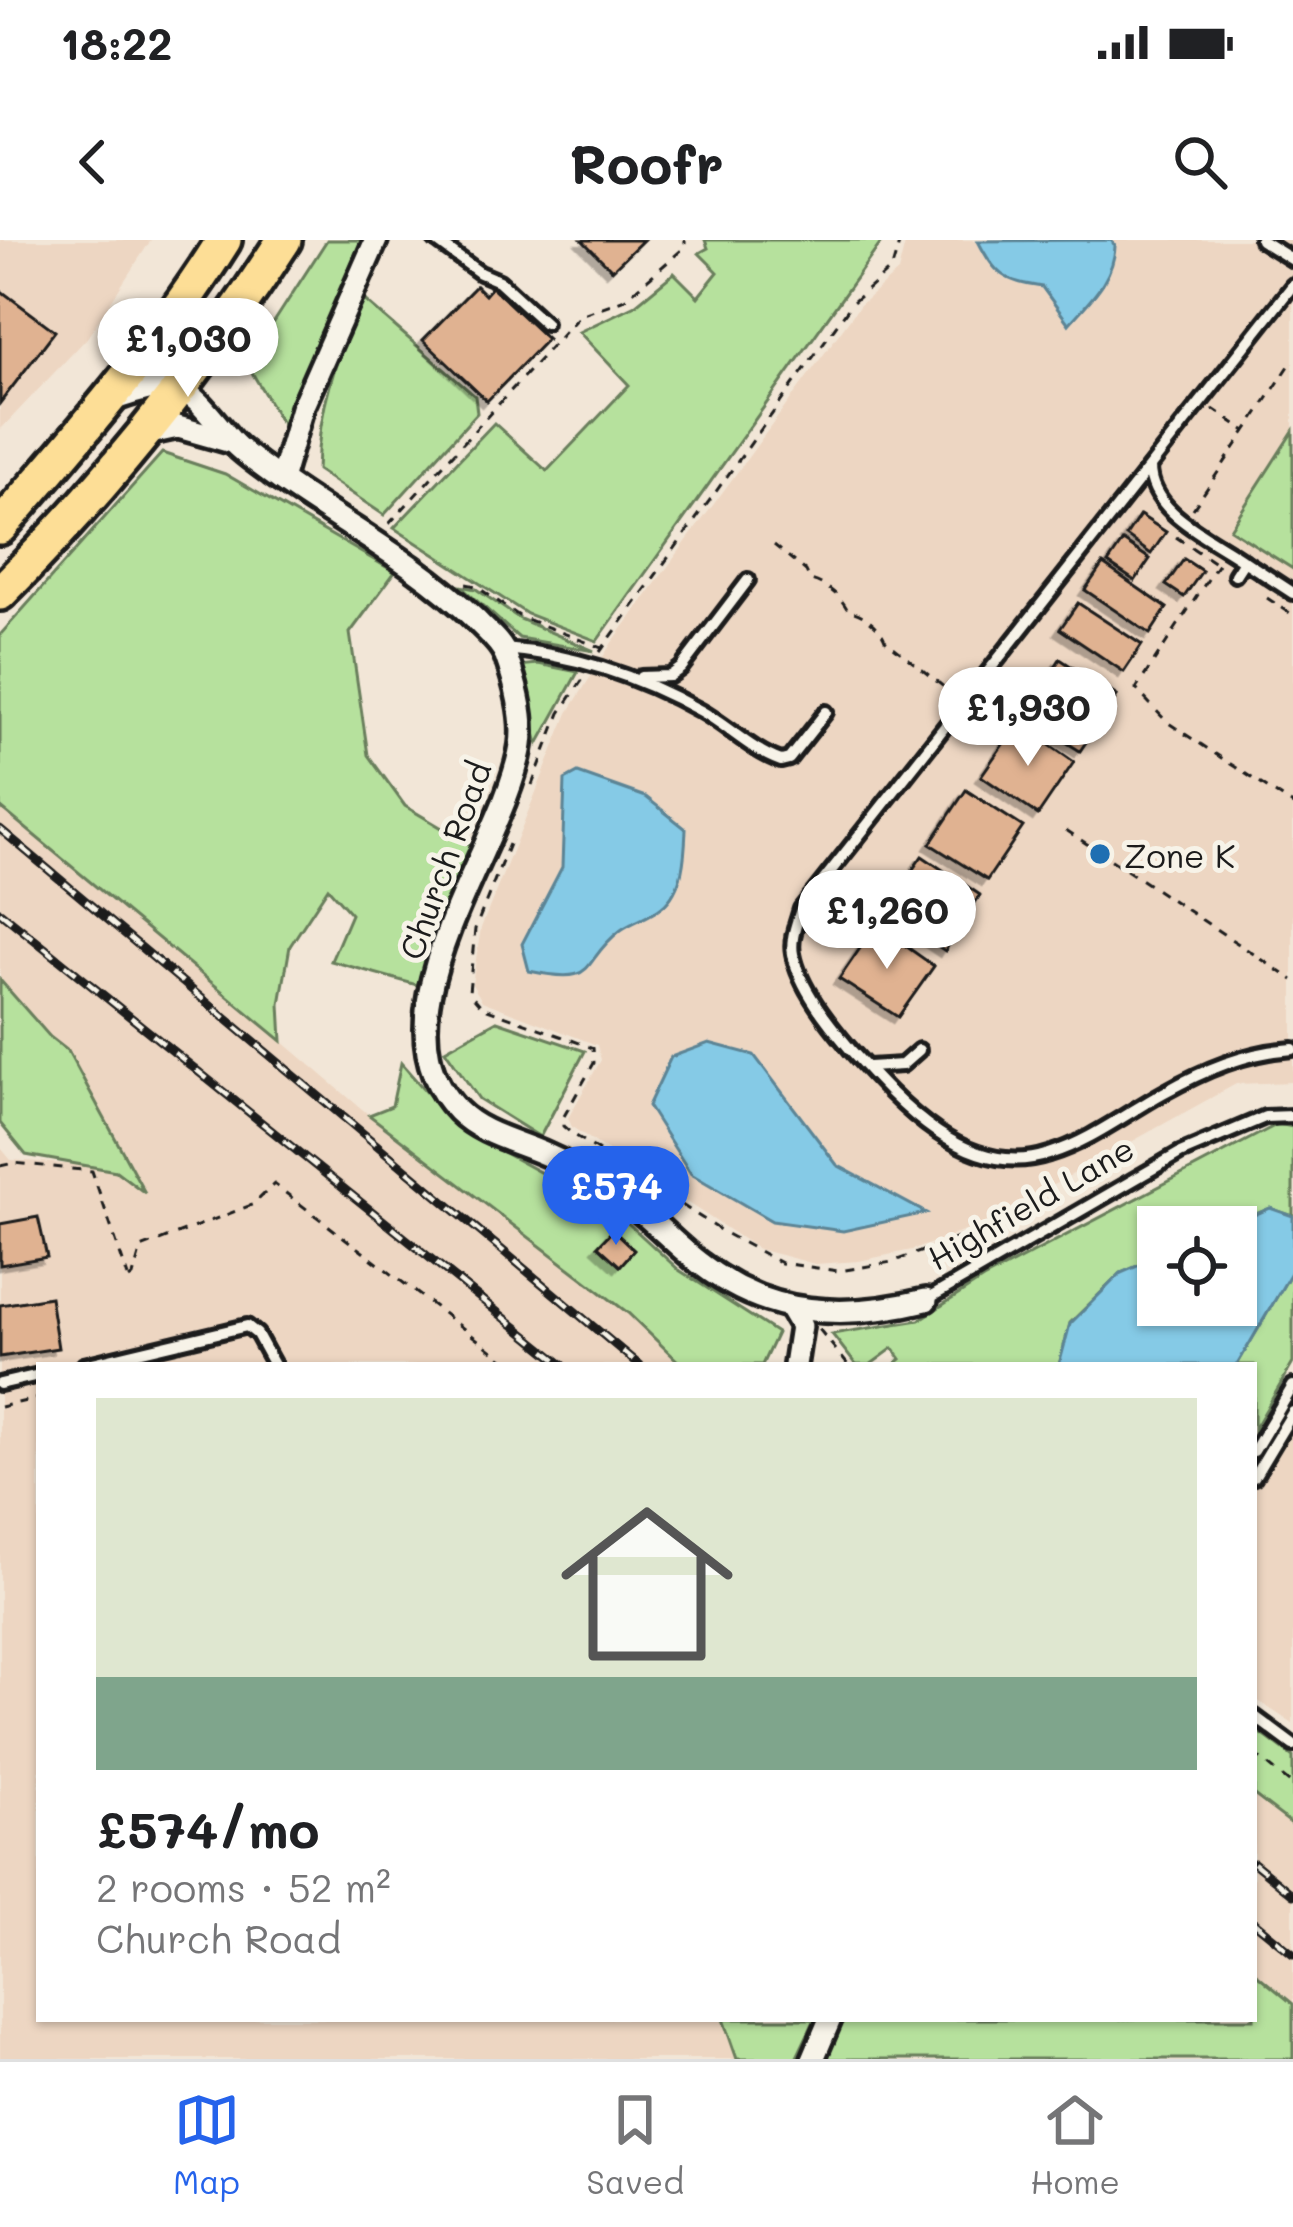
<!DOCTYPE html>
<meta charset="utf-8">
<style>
:root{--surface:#fff;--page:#f6f6f6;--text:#202124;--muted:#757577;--line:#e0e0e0;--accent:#2563eb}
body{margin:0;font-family:Mali,sans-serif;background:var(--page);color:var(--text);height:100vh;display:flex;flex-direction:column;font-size:45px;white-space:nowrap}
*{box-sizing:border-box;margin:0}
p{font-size:39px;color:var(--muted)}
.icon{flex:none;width:66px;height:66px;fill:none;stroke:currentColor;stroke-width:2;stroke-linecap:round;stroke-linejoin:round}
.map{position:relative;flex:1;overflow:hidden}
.panel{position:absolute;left:36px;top:1122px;width:1221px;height:660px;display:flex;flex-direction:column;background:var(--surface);border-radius:0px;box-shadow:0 3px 9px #0004}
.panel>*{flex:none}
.tools{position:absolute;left:1137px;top:966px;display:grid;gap:24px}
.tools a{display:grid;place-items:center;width:120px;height:120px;border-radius:0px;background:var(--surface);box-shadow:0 3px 9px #0004;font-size:60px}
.price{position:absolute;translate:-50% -102px;padding:0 27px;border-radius:42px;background:#fff;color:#222;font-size:39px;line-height:78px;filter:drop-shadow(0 3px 6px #0008)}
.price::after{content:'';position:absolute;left:50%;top:72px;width:36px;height:27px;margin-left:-18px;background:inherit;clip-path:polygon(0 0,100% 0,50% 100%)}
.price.active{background:var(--accent);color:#fff}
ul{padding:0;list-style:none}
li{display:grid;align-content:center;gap:24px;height:636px;padding:0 60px}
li+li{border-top:3px solid var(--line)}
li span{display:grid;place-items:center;height:372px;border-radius:0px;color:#555}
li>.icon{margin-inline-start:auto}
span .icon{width:216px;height:216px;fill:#fffc;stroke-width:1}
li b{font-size:51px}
.status{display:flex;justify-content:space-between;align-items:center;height:84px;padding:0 60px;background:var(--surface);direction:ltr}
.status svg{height:33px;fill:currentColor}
header{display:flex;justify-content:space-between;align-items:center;height:156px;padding:0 60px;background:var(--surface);font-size:54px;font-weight:700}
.menu{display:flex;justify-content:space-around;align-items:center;height:168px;border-top:3px solid var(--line);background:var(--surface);font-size:33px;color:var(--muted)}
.menu a{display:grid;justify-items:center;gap:6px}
.menu .active{color:var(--accent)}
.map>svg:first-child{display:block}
.built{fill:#edd6c2}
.green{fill:#b6e19d;stroke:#697e5c;stroke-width:3}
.water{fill:#85cae6;stroke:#5b8495;stroke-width:3}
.building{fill:#e0b291;stroke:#1c1c1c;stroke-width:3;filter:url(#shadow)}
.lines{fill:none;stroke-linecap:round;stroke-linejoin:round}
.service-casing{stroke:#1c1c1c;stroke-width:20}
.minor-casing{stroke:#1c1c1c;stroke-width:30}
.trunk-casing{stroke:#1c1c1c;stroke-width:42}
.path{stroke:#1c1c1c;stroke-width:3;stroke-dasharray:9 9;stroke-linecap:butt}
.service{stroke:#f7f3e8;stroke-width:10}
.minor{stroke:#f7f3e8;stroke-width:21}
.trunk{stroke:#fdde96;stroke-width:33}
.rail-casing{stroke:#1c1c1c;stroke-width:9}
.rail{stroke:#f7f3e8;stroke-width:4.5;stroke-dasharray:14;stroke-linecap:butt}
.poi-dot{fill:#1f6fb2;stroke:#f7f3e8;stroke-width:4.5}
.labels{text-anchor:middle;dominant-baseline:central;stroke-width:10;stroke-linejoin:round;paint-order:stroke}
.poi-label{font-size:33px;fill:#1c1c1c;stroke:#f7f3e8;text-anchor:start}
.street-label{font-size:33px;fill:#1c1c1c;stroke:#f7f3e8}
</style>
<div class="status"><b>18:22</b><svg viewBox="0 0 49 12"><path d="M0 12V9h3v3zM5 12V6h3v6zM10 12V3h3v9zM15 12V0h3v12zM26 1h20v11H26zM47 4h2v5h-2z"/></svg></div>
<header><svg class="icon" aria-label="back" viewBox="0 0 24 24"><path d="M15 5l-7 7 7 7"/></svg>Roofr<svg class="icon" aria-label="search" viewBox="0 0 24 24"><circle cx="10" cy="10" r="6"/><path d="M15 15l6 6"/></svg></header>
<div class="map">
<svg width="1293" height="1819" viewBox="0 0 1293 1819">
<defs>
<filter id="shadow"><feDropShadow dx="-5.5" dy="5.5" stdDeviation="0" flood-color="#0004"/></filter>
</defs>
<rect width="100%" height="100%" fill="#f2e6d7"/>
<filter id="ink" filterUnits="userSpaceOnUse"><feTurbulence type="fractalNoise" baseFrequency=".00833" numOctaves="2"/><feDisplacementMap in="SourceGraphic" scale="24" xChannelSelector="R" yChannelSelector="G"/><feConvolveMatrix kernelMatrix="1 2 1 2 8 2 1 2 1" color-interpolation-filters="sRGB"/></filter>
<g filter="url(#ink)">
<g class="built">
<path d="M 0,0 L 151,0 L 87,98 L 0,190 Z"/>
<path d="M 906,0 L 1293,0 L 1293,842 L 1236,844 L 979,986 L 912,1010 L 859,1021 L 815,1024 L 758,1009 L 572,887 L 568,878 L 601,820 L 597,805 L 482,761 L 472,744 L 481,688 L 568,473 L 611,404 L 860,65 L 898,32 Z"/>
<path d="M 0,494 L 280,764 L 283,802 L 369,875 L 628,1073 L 682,1125 L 39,1125 L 39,1779 L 722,1779 L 737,1819 L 0,1819 L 0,907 L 11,920 L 93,926 L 50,797 L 0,739 Z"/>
<path d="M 1293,1158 L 1293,1484 L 1254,1458 L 1254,1227 Z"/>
<path d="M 1254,1555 L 1293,1585 L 1293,1764 L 1254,1732 Z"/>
</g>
<g class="green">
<path d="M 327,0 L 361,0 L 284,187 L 247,124 Z"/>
<path d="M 705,0 L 883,0 L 597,401 L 527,374 L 394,288 L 494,183 L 547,231 L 629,145 L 579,92 L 635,65 L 674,33 L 698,57 L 718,32 L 699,13 L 708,8 Z"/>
<path d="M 361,57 L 475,156 L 477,173 L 384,275 L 317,230 C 318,168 338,115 361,57 Z"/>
<path d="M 1293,191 L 1293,329 L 1230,289 Z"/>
<path d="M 162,213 L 225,234 L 395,332 L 350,393 L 368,515 L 405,566 L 474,607 L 417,745 L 331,721 L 351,674 L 328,648 L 290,706 L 280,764 L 282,801 L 0,567 L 0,395 Z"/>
<path d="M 460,346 L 476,349 L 520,379 L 594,411 L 519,398 Z"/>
<path d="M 538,424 L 578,432 L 538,504 L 518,426 Z"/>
<path d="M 0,740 L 50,797 L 68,811 L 145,953 L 116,931 L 26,915 L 0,883 Z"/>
<path d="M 497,781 L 585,811 L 540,897 L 479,859 L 445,810 Z"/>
<path d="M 401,823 L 457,887 L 620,976 L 679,1030 L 777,1093 L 762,1125 L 682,1125 L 628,1073 L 369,875 L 392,866 Z"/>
<path d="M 1278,884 L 1293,887 L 1293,976 L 1270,968 L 1226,987 L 1158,987 L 1158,1017 L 1121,1033 L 1070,1083 L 1059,1125 L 894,1125 L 901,1119 L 893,1108 L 870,1125 L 856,1125 L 832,1094 L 919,1080 L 983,1039 Z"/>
<path d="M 1293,1029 L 1293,1123 L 1254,1190 L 1254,1125 L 1237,1125 Z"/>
<path d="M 1254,1488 L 1293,1517 L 1293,1585 L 1254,1555 Z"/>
<path d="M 1254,1732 L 1293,1764 L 1293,1819 L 820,1819 L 840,1779 L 1254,1779 Z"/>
<path d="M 723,1779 L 815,1779 L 796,1819 L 737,1819 Z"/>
</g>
<g class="water">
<path d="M 1111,0 L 1115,6 C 1114,39 1090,60 1069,84 L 1042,47 C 1004,41 996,36 978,1 Z"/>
<path d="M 578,533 L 646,557 L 686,589 C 685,615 684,649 662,667 C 650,677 634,681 621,690 C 577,724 602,746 529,731 L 522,704 L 562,627 L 565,540 Z"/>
<path d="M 709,803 L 754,815 L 837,925 L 926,973 L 843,991 L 772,981 L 691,934 L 648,866 L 671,817 Z"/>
<path d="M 1270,968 L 1293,976 L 1293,1029 L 1237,1125 L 1059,1125 L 1070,1084 L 1121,1033 L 1158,1017 L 1158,1065 L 1236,1065 L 1236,987 L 1226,987 Z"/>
</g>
<g class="building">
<path d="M 582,0 L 643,0 L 612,30 Z"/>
<path d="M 476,46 L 485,55 L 492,47 L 547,99 L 487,161 L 423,100 Z"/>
<path d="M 0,50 L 55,91 L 0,163 Z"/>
<path d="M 1140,275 L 1166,292 L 1151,314 L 1126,296 Z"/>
<path d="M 1123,301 L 1150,319 L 1135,341 L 1108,323 Z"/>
<path d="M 1184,319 L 1202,331 L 1184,357 L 1166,345 Z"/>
<path d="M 1103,324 L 1167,368 L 1150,394 L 1085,350 Z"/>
<path d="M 1078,363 L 1142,405 L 1124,432 L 1060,389 Z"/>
<path d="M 1060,419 L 1117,456 L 1080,511 L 1023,475 Z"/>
<path d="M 1018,483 L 1074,522 L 1038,575 L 981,536 Z"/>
<path d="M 966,550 L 1023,587 L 987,640 L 930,604 Z"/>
<path d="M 922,616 L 980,655 L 945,711 L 885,670 Z"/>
<path d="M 876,685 L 934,726 L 898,777 L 839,739 Z"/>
<path d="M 38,977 L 47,1017 L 0,1025 L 0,984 Z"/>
<path d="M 613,990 L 634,1010 L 620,1026 L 598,1006 Z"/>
<path d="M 50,1057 L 58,1108 L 0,1117 L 0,1065 Z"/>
</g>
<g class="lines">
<defs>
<g id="service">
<path d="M 435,0 L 480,33 L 499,41 L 545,83"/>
<path d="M 1261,0 L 1293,20"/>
<path d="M 1293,45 L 801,669 C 797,683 790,699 793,714 C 799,747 829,784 850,809 C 899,864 968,941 1049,914 C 1089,902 1127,873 1163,853 C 1204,830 1246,812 1293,809"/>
<path d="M 1150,227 C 1150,273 1210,297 1244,321"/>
<path d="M 1235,335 L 1244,321 L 1293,353"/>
<path d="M 504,409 C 574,414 640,437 701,471 C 728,486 752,511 781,521 L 789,519 L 826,472"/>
<path d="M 641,437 L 670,436 L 681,428 L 748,340"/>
<path d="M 869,827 L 902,825 L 919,810"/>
<path d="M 926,1060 L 1180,913 L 1265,877 L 1293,876"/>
<path d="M 84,1125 L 247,1086 L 257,1094 L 274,1125"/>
<path d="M 0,1144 L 39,1135"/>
<path d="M 1254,1211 L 1293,1146"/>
<path d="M 1254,1237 L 1293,1172"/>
<path d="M 1254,1476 L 1293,1505"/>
</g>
<g id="minor">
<path d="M 109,161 C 181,136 182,141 229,198 C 240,212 257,222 271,233 C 340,283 416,321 477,381 C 487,392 501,402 506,416 C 515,441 525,478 521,505 C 505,608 364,776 458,871 C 482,895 517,901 547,915 C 581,930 611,949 640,971 C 661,988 680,1009 702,1025 C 770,1077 845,1080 926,1060"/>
<path d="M 145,194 L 178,187 L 231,202"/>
<path d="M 281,240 L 302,168 L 376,0"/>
<path d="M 791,1069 L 801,1086 L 795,1125"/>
<path d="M 813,1819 L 830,1779"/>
</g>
<g id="trunk">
<path d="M 0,287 C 80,195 159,104 224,0"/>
<path d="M 0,353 C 106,247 203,126 284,0"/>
</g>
</defs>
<use href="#service" class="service-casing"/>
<use href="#minor" class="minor-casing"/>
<use href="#trunk" class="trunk-casing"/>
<g class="path">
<path d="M 1213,169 L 1246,191 L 1293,120"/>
<path d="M 1193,269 L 1246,191"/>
<path d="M 389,284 L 580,75 L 625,59 L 685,7 L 685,0"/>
<path d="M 1176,297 L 1218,325"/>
<path d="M 774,305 L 806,331 L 810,340 C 825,343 842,357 848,371 C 862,372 880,386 885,400 L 950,452"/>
<path d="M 1218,324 L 1136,449 L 1167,482 L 1293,565"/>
<path d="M 466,344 L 476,346 L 519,376 L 602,408"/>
<path d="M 1267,358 L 1293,375"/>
<path d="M 600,412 L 853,62 L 892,28 L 900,0"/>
<path d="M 532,545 L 560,473 L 585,436"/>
<path d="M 1066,590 L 1293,740"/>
<path d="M 509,604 L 475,689 L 469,752 L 482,767 L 593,808 L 594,823 L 563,878 L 563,886 L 570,892 L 723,992 L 781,1023 L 839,1031 L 892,1022 L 975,992 L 1001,999"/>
<path d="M 0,926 L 14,923 L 92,931 L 128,1037"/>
<path d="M 129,1039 L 133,1036 L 141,1008 L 254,964 L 274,944 L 511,1125"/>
<path d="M 819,1089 L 848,1125"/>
<path d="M 0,1167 L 39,1158"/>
<path d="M 1254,1514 L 1293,1545"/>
</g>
<use href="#service" class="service"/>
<use href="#minor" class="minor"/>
<use href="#trunk" class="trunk"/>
<defs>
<g id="rail">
<path d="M 0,589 L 639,1125"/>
<path d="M 0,672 L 563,1125"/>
<path d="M 1254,1623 L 1293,1655"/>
<path d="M 1254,1682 L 1293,1714"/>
</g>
</defs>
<use href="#rail" class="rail-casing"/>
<use href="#rail" class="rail"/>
</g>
</g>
<circle class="poi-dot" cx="1100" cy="614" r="12"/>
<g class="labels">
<g class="poi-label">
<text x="1124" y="614">Zone K</text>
</g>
<g class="street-label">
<text transform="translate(444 620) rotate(-70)">Church Road</text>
<text transform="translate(1030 962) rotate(-30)">Highfield Lane</text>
</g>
</g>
</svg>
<div class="tools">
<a><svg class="icon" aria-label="locate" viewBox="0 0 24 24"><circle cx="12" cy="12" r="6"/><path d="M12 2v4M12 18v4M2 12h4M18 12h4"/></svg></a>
</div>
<b class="price" style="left:188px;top:160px">£1,030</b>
<b class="price" style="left:1028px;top:529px">£1,930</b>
<b class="price" style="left:887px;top:732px">£1,260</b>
<b class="price active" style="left:616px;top:1008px">£574</b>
<section class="panel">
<ul>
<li><span style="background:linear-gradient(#dfe7d0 75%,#7fa58c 0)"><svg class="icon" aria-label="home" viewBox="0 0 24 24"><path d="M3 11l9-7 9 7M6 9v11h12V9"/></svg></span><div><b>£574/mo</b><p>2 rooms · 52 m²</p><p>Church Road</p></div></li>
</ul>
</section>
</div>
<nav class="menu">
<a class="active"><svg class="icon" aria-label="map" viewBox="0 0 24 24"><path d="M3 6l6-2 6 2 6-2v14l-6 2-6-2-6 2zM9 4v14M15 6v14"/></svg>Map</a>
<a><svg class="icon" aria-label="saved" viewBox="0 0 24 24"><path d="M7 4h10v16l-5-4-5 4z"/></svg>Saved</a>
<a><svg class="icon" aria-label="home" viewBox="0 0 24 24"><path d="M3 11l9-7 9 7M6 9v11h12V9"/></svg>Home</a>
</nav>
